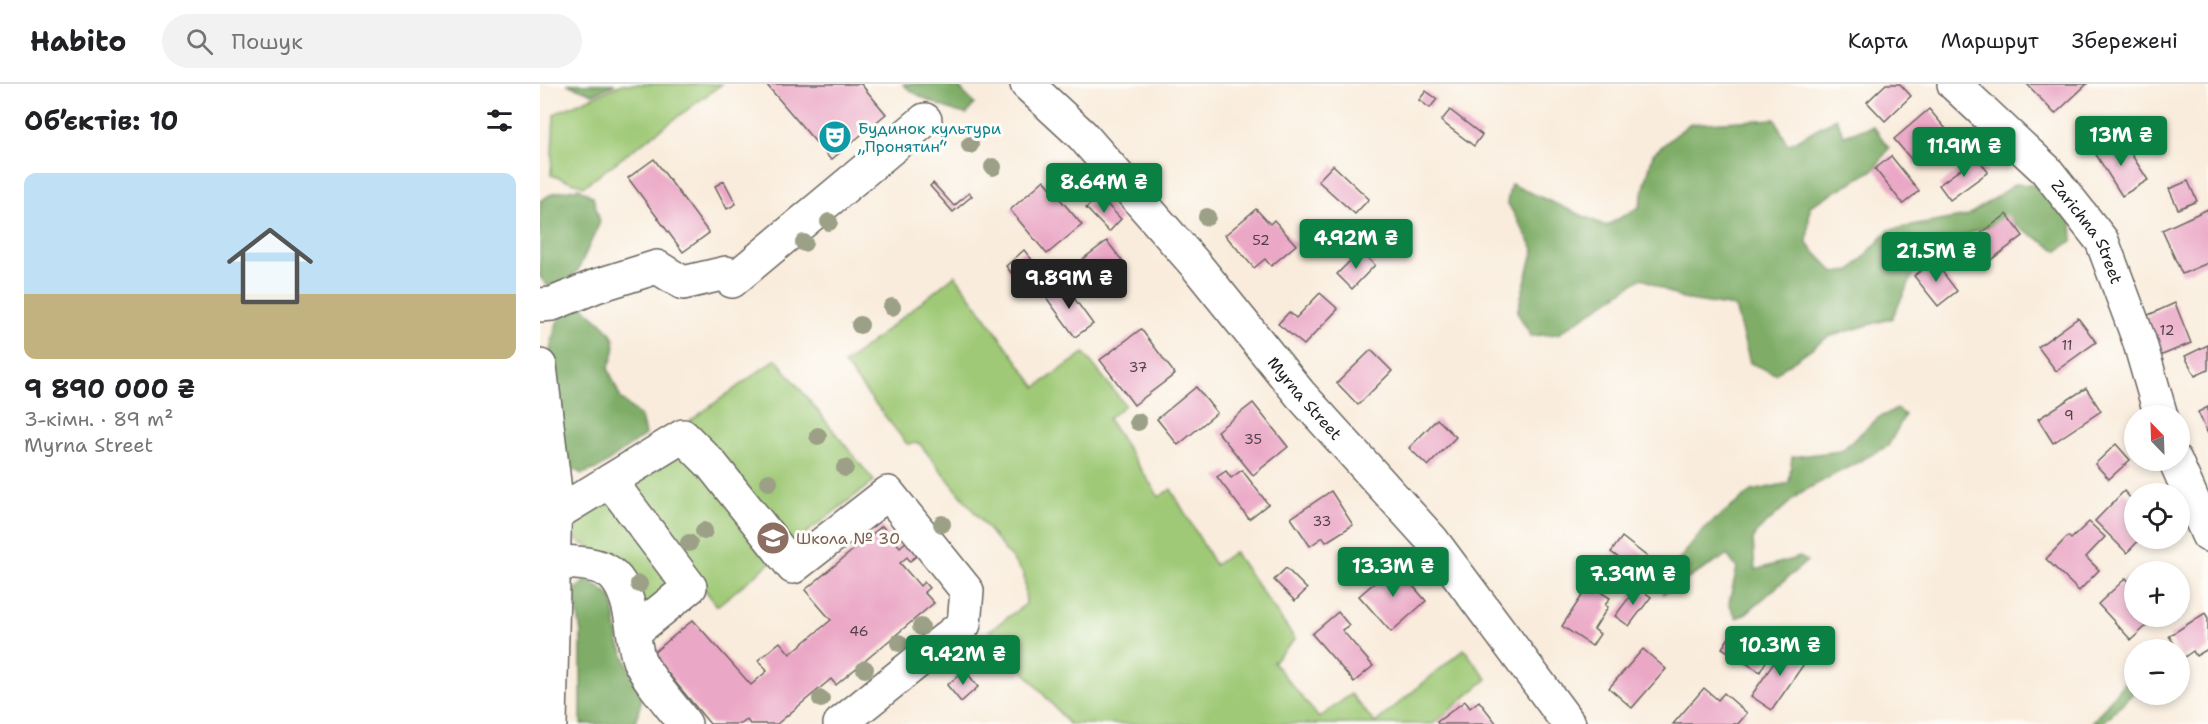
<!DOCTYPE html>
<html lang="uk">
<meta charset="utf-8">
<style>
:root{--surface:#fff;--page:#f2f2f2;--text:#202124;--muted:#757577;--line:#e0e0e0;--accent:#0b8043}
body{margin:0;font-family:"Shantell Sans",sans-serif;background:var(--page);color:var(--text);height:100vh;display:flex;flex-direction:column;font-size:22px;white-space:nowrap}
*{box-sizing:border-box;margin:0}
p{font-size:20px;color:var(--muted)}
.icon{flex:none;width:33px;height:33px;fill:none;stroke:currentColor;stroke-width:2;stroke-linecap:round;stroke-linejoin:round}
.map{position:relative;flex:1;overflow:hidden}
.side{display:flex;flex-direction:column;background:var(--surface);width:540px}
.side>*{flex:none}
.needle{width:39px;rotate:337deg}
.fabs{position:absolute;left:1584px;top:321px;display:grid;gap:12px}
.fabs a{display:grid;place-items:center;width:66px;height:66px;border-radius:50%;background:var(--surface);box-shadow:0 3px 9px #0003;font-size:30px}
.price{position:absolute;translate:-50% -51px;padding:0 14px;border-radius:6px;background:var(--accent);color:#fff;font-size:20px;line-height:39px;filter:drop-shadow(0 2px 3px #0008)}
.price::after{content:'';position:absolute;left:50%;top:36px;width:18px;height:14px;margin-left:-9px;background:inherit;clip-path:polygon(0 0,100% 0,50% 100%)}
.price.selected{background:#222;color:#fff}
ul{padding:0;list-style:none}
li{display:grid;align-content:center;gap:12px;height:318px;padding:0 24px}
li+li{border-top:2px solid var(--line)}
li span{display:grid;place-items:center;height:186px;border-radius:12px;color:#555}
li>.icon{margin-inline-start:auto}
span .icon{width:108px;height:108px;fill:#fffc;stroke-width:1}
li b{font-size:26px}
h2{display:flex;justify-content:space-between;align-items:center;height:72px;padding:0 24px;font-size:26px}
header{display:flex;align-items:center;gap:36px;box-sizing:border-box;height:84px;padding:0 30px;background:var(--surface);border-bottom:2px solid var(--line)}
header strong{font-size:28px}
nav{display:flex;gap:33px;margin-inline-start:auto;font-size:21px}
.search{width:420px;height:54px;background:var(--page);display:flex;align-items:center;gap:15px;box-sizing:border-box;padding:0 21px;border-radius:33px;color:var(--muted);font-size:22px}
main{display:flex;flex:1;min-height:0}
.map>svg:first-child{display:block}
.green{fill:#9fc976;stroke:#5e7249;stroke-width:1.5}
.forest{fill:#7fad67;stroke:#4e6442;stroke-width:1.5}
.building{fill:#eba8c6}
.lines{fill:none;stroke-linecap:round;stroke-linejoin:round}
.minor-casing{stroke:#69655f;stroke-width:36}
.minor{stroke:#fff;stroke-width:33}
.tree{fill:#9ca086}
.labels{text-anchor:middle;dominant-baseline:central;stroke-width:6;stroke-linejoin:round;paint-order:stroke}
.number-label{font-size:14px;fill:#503f46}
.culture-label{font-size:16px;fill:#0d838f;stroke:#fdfcf7;text-anchor:start}
.street-label{font-size:16px;fill:#1c1c1c;stroke:#fdfcf7}
.education-label{font-size:16px;fill:#785e54;stroke:#fdfcf7;text-anchor:start}
</style>
<header>
<strong>Habito</strong>
<div class="search"><svg class="icon" aria-label="search" viewBox="0 0 24 24"><circle cx="10" cy="10" r="6"/><path d="M15 15l6 6"/></svg>Пошук</div>
<nav><a>Карта</a><a>Маршрут</a><a>Збережені</a></nav>
</header>
<main>
<section class="side">
<h2>Об’єктів: 10<svg class="icon" aria-label="filters" viewBox="0 0 24 24"><path d="M4 7h16M4 17h16"/><circle cx="9" cy="7" r="2"/><circle cx="15" cy="17" r="2"/></svg></h2>
<ul>
<li><span style="background:linear-gradient(#bfe0f5 65%,#c2b280 0)"><svg class="icon" aria-label="home" viewBox="0 0 24 24"><path d="M3 11l9-7 9 7M6 9v11h12V9"/></svg></span><div><b>9 890 000 ₴</b><p>3-кімн. · 89 m²</p><p>Myrna Street</p></div></li>
</ul>
</section>
<div class="map">
<svg width="1668" height="640" viewBox="0 0 1668 640">
<rect width="100%" height="100%" fill="#fdfcf7"/>
<filter id="ink" filterUnits="userSpaceOnUse"><feTurbulence type="fractalNoise" baseFrequency=".0167" numOctaves="2"/><feDisplacementMap in="SourceGraphic" scale="12" xChannelSelector="R" yChannelSelector="G"/><feConvolveMatrix kernelMatrix="1 2 1 2 8 2 1 2 1" color-interpolation-filters="sRGB"/></filter>
<filter id="wash" filterUnits="userSpaceOnUse"><feTurbulence type="fractalNoise" baseFrequency=".008" numOctaves="4" result="noise"/><feDisplacementMap in="SourceGraphic" scale="24" xChannelSelector="R" yChannelSelector="G"/><feGaussianBlur stdDeviation="1.35" result="paint"/><feColorMatrix in="noise" values="0 0 0 0 0 0 0 0 0 0 0 0 0 0 0 0 0 1.4 0 .05"/><feComposite in="paint" operator="in"/></filter>
<g filter="url(#wash)">
<rect width="100%" height="100%" fill="#f9ecdc"/>
<g class="green">
<path d="M 82,0 L 182,0 L 44,102 L 11,91 L 14,30 Z"/>
<path d="M 415,191 L 496,303 L 544,269 L 585,321 L 568,335 L 619,413 L 631,405 L 675,481 L 694,468 L 755,555 L 733,578 L 779,634 L 811,610 L 835,639 L 924,565 L 947,595 L 893,640 L 529,640 L 449,547 L 486,520 L 484,490 L 379,359 L 367,360 L 304,280 Z"/>
<path d="M 236,275 L 334,397 L 248,463 L 150,337 Z"/>
<path d="M 135,364 L 164,388 L 234,476 L 177,522 L 83,396 Z"/>
<path d="M 69,406 L 139,506 L 100,538 L 63,471 L 36,456 L 36,429 Z"/>
</g>
<g class="forest">
<path d="M 27,0 L 75,0 L 53,10 Z"/>
<path d="M 363,0 L 416,0 L 434,20 L 427,30 C 414,29 371,10 363,0 Z"/>
<path d="M 1296,34 L 1304,51 L 1333,42 L 1349,64 L 1335,85 L 1270,122 L 1267,160 L 1295,189 L 1311,187 L 1349,146 L 1427,132 L 1475,100 L 1494,101 L 1532,137 L 1533,156 L 1518,167 L 1468,136 L 1432,148 L 1377,183 L 1352,234 L 1288,253 L 1235,290 L 1210,279 L 1195,223 L 1142,215 L 1102,194 L 1018,250 L 991,252 L 977,228 L 994,165 L 967,118 L 971,100 L 1066,142 L 1099,123 L 1113,70 L 1149,40 L 1235,35 L 1248,61 Z"/>
<path d="M 39,104 L 53,113 L 60,138 L 38,186 L 27,198 L 11,205 L 0,193 L 0,117 L 13,109 Z"/>
<path d="M 43,222 C 67,246 85,250 68,284 L 81,315 L 101,333 L 105,351 L 59,384 L 42,390 L 17,376 L 6,284 L 15,244 L 23,225 Z"/>
<path d="M 1357,325 L 1365,331 L 1348,362 L 1260,409 L 1218,447 L 1213,455 L 1215,486 L 1260,473 L 1267,477 L 1204,531 L 1196,534 L 1189,519 L 1197,484 L 1187,471 L 1123,510 L 1123,497 L 1163,445 L 1212,407 L 1249,399 L 1252,373 L 1301,367 L 1338,334 Z"/>
<path d="M 47,495 L 72,513 L 79,559 L 102,614 L 95,640 L 41,640 L 41,549 L 34,507 Z"/>
<path d="M 1594,586 L 1594,606 L 1592,610 L 1562,640 L 1551,640 Z"/>
</g>
<g id="blocks">
<g class="building">
<path d="M 226,0 L 321,0 L 346,30 L 291,76 Z"/>
<path d="M 1346,0 L 1360,0 L 1371,12 L 1345,37 L 1327,18 Z"/>
<path d="M 1487,0 L 1547,0 L 1515,30 Z"/>
<path d="M 886,7 L 897,15 L 890,24 L 879,16 Z"/>
<path d="M 1389,25 L 1411,51 L 1376,81 L 1354,55 Z"/>
<path d="M 910,26 L 942,51 L 934,62 L 901,37 Z"/>
<path d="M 1580,53 L 1608,96 L 1582,112 L 1555,69 Z"/>
<path d="M 1351,72 L 1379,107 L 1363,120 L 1335,85 Z"/>
<path d="M 1437,73 L 1448,88 L 1410,116 L 1399,101 Z"/>
<path d="M 114,75 L 169,149 L 143,168 L 88,94 Z"/>
<path d="M 793,81 L 829,115 L 815,130 L 778,97 Z"/>
<path d="M 504,96 L 542,141 L 507,170 L 470,126 Z"/>
<path d="M 184,97 L 196,120 L 187,125 L 175,102 Z"/>
<path d="M 1648,97 L 1657,117 L 1638,125 L 1629,105 Z"/>
<path d="M 393,99 L 414,122 L 429,109 L 432,112 L 413,128 L 390,102 Z"/>
<path d="M 559,112 L 581,135 L 569,148 L 546,124 Z"/>
<path d="M 716,125 L 730,140 L 734,136 L 756,161 L 731,182 L 725,175 L 714,184 L 685,151 Z"/>
<path d="M 1668,125 L 1668,179 L 1642,190 L 1622,146 Z"/>
<path d="M 1467,130 L 1483,152 L 1444,181 L 1428,159 Z"/>
<path d="M 567,157 L 586,182 L 548,210 L 529,185 Z"/>
<path d="M 484,166 L 505,192 L 487,209 L 466,182 Z"/>
<path d="M 820,167 L 835,181 L 812,205 L 797,190 Z"/>
<path d="M 1394,177 L 1417,207 L 1398,222 L 1374,192 Z"/>
<path d="M 523,199 L 553,240 L 535,253 L 505,212 Z"/>
<path d="M 780,209 L 798,225 L 764,261 L 738,240 L 749,228 L 756,234 Z"/>
<path d="M 1635,219 L 1651,259 L 1620,272 L 1604,233 Z"/>
<path d="M 1538,234 L 1556,258 L 1516,287 L 1498,263 Z"/>
<path d="M 601,245 L 635,290 L 594,321 L 560,276 Z"/>
<path d="M 1668,261 L 1668,286 L 1655,292 L 1645,272 Z"/>
<path d="M 831,266 L 852,287 L 818,321 L 797,299 Z"/>
<path d="M 656,303 L 677,329 L 638,361 L 617,335 Z"/>
<path d="M 1546,304 L 1561,327 L 1513,359 L 1498,335 Z"/>
<path d="M 713,319 L 748,363 L 713,391 L 677,347 Z"/>
<path d="M 1668,323 L 1668,350 L 1658,328 Z"/>
<path d="M 897,335 L 916,353 L 888,382 L 869,364 Z"/>
<path d="M 1576,360 L 1590,376 L 1569,395 L 1555,380 Z"/>
<path d="M 702,386 L 728,420 L 709,435 L 677,393 L 686,387 L 691,394 Z"/>
<path d="M 791,407 L 813,441 L 786,458 L 783,453 L 770,462 L 751,434 Z"/>
<path d="M 1584,407 L 1594,418 L 1594,454 L 1601,454 L 1587,469 L 1555,437 Z"/>
<path d="M 1549,438 L 1565,453 L 1546,473 L 1559,486 L 1539,507 L 1506,475 L 1528,452 L 1531,455 Z"/>
<path d="M 342,442 L 360,463 L 368,456 L 379,470 L 370,477 L 367,473 L 360,479 L 380,502 L 384,498 L 389,504 L 384,508 L 394,519 L 296,601 L 291,595 L 237,640 L 210,640 L 207,636 L 201,640 L 170,640 L 112,570 L 153,536 L 211,601 L 227,587 L 218,576 L 240,558 L 250,570 L 291,536 L 265,506 Z"/>
<path d="M 1082,453 L 1110,475 L 1099,489 L 1071,468 Z"/>
<path d="M 855,481 L 886,517 L 851,548 L 819,512 Z"/>
<path d="M 746,484 L 767,505 L 755,517 L 734,496 Z"/>
<path d="M 1586,494 L 1594,504 L 1594,532 L 1617,532 L 1591,556 L 1558,520 Z"/>
<path d="M 1049,501 L 1070,514 L 1065,521 L 1068,523 L 1054,545 L 1060,550 L 1052,562 L 1022,542 Z"/>
<path d="M 1097,503 L 1111,513 L 1089,542 L 1075,532 Z"/>
<path d="M 798,528 L 809,541 L 802,546 L 833,582 L 814,598 L 772,550 Z"/>
<path d="M 1665,529 L 1668,534 L 1668,565 L 1656,572 L 1653,567 L 1643,574 L 1629,552 Z"/>
<path d="M 1192,549 L 1229,572 L 1220,588 L 1182,564 Z"/>
<path d="M 1247,560 L 1268,574 L 1232,626 L 1211,612 Z"/>
<path d="M 1103,565 L 1126,585 L 1092,624 L 1069,604 Z"/>
<path d="M 425,586 L 438,603 L 421,618 L 407,601 Z"/>
<path d="M 1164,604 L 1178,616 L 1184,609 L 1207,629 L 1198,640 L 1133,640 Z"/>
<path d="M 925,617 L 930,624 L 939,617 L 957,640 L 898,640 L 897,638 Z"/>
</g>
</g>
</g>
<g filter="url(#ink)">
<use href="#blocks" fill-opacity="0" stroke="#69655f" stroke-width="1.5"/>
<g class="lines">
<defs>
<g id="minor">
<path id="s1" d="M 487,0 L 542,51 L 655,180 L 760,310 L 892,456 L 1029,640"/>
<path id="s2" d="M 1414,0 L 1506,86 L 1562,157 L 1599,256 L 1621,332"/>
<path d="M 0,221 L 12,220 L 56,202 L 117,183 L 143,199 L 186,189 L 192,197 L 385,36"/>
<path d="M 0,282 L 15,407 L 10,640"/>
<path d="M 1635,376 L 1668,451"/>
<path d="M 70,397 L 150,503 L 94,548"/>
<path d="M 14,431 L 143,352 L 172,381 L 253,483 L 348,409 L 427,507 L 424,540 L 300,640"/>
<path d="M 14,478 C 65,479 83,483 92,539 C 94,551 95,565 99,576 C 108,596 131,621 145,640"/>
</g>
</defs>
<use href="#minor" class="minor-casing"/>
<use href="#minor" class="minor"/>
</g>
<g class="tree">
<circle cx="430" cy="61" r="9"/>
<circle cx="453" cy="83" r="9"/>
<circle cx="667" cy="133" r="9"/>
<circle cx="289" cy="138" r="9"/>
<circle cx="264" cy="159" r="9"/>
<circle cx="352" cy="223" r="9"/>
<circle cx="320" cy="241" r="9"/>
<circle cx="598" cy="338" r="9"/>
<circle cx="278" cy="352" r="9"/>
<circle cx="305" cy="384" r="9"/>
<circle cx="229" cy="398" r="9"/>
<circle cx="402" cy="440" r="9"/>
<circle cx="164" cy="447" r="9"/>
<circle cx="149" cy="459" r="9"/>
<circle cx="99" cy="500" r="9"/>
<circle cx="381" cy="543" r="9"/>
<circle cx="359" cy="559" r="9"/>
<circle cx="325" cy="585" r="9"/>
<circle cx="281" cy="615" r="9"/>
</g>
</g>
<defs>
<symbol id="theatre-disc" viewBox="-11 -11 22 22"><circle r="9.5" fill="#0f9aa8" stroke="#fdfcf7"/><path d="M-5-5.5Q0-4 5-5.5V0Q5 5 0 6Q-5 5-5 0ZM-3.3-2.5H-1v1.5H-3.3ZM1-2.5H3.3v1.5H1ZM-2.8 1Q0 5.5 2.8 1Z" fill="#fff"/></symbol>
<symbol id="school-disc" viewBox="-11 -11 22 22"><circle r="9.5" fill="#8d6e63" stroke="#fdfcf7"/><path d="M0-5L7-2L0 1L-7-2ZM-4 1L0 2.5L4 1V4Q0 6-4 4Z" fill="#fff"/></symbol>
</defs>
<g fill-rule="evenodd">
<use href="#theatre-disc" x="276" y="34" width="38" height="38"/>
<use href="#school-disc" x="214" y="435" width="38" height="38"/>
</g>
<g class="labels">
<g class="number-label">
<text x="721" y="156">52</text>
<text x="1627" y="246">12</text>
<text x="1527" y="261">11</text>
<text x="598" y="283">37</text>
<text x="1529" y="331">9</text>
<text x="713" y="355">35</text>
<text x="782" y="437">33</text>
<text x="319" y="547">46</text>
</g>
<g class="culture-label">
<text x="318" y="44">Будинок культури<tspan x="318" dy="18">„Пронятин“</tspan></text>
</g>
<g class="street-label">
<text stroke="none"><textPath href="#s2" startOffset="201">Zarichna Street</textPath></text>
<text stroke="none"><textPath href="#s1" startOffset="420">Myrna Street</textPath></text>
</g>
<g class="education-label">
<text x="256" y="454">Школа № 30</text>
</g>
</g>
</svg>
<div class="fabs">
<a><svg class="needle" viewBox="-14 -14 28 28"><path d="M0-13l5 13h-10z" fill="#e53935"/><path d="M0 13l5-13h-10z" fill="#757577"/></svg></a>
<a><svg class="icon" aria-label="locate" viewBox="0 0 24 24"><circle cx="12" cy="12" r="6"/><path d="M12 2v4M12 18v4M2 12h4M18 12h4"/></svg></a>
<a>+</a>
<a>−</a>
</div>
<b class="price" style="left:1581px;top:83px">13M ₴</b>
<b class="price" style="left:1424px;top:94px">11.9M ₴</b>
<b class="price" style="left:564px;top:130px">8.64M ₴</b>
<b class="price" style="left:816px;top:186px">4.92M ₴</b>
<b class="price" style="left:1396px;top:199px">21.5M ₴</b>
<b class="price selected" style="left:529px;top:226px">9.89M ₴</b>
<b class="price" style="left:853px;top:514px">13.3M ₴</b>
<b class="price" style="left:1093px;top:522px">7.39M ₴</b>
<b class="price" style="left:1240px;top:593px">10.3M ₴</b>
<b class="price" style="left:423px;top:602px">9.42M ₴</b>
</div>
</main>
